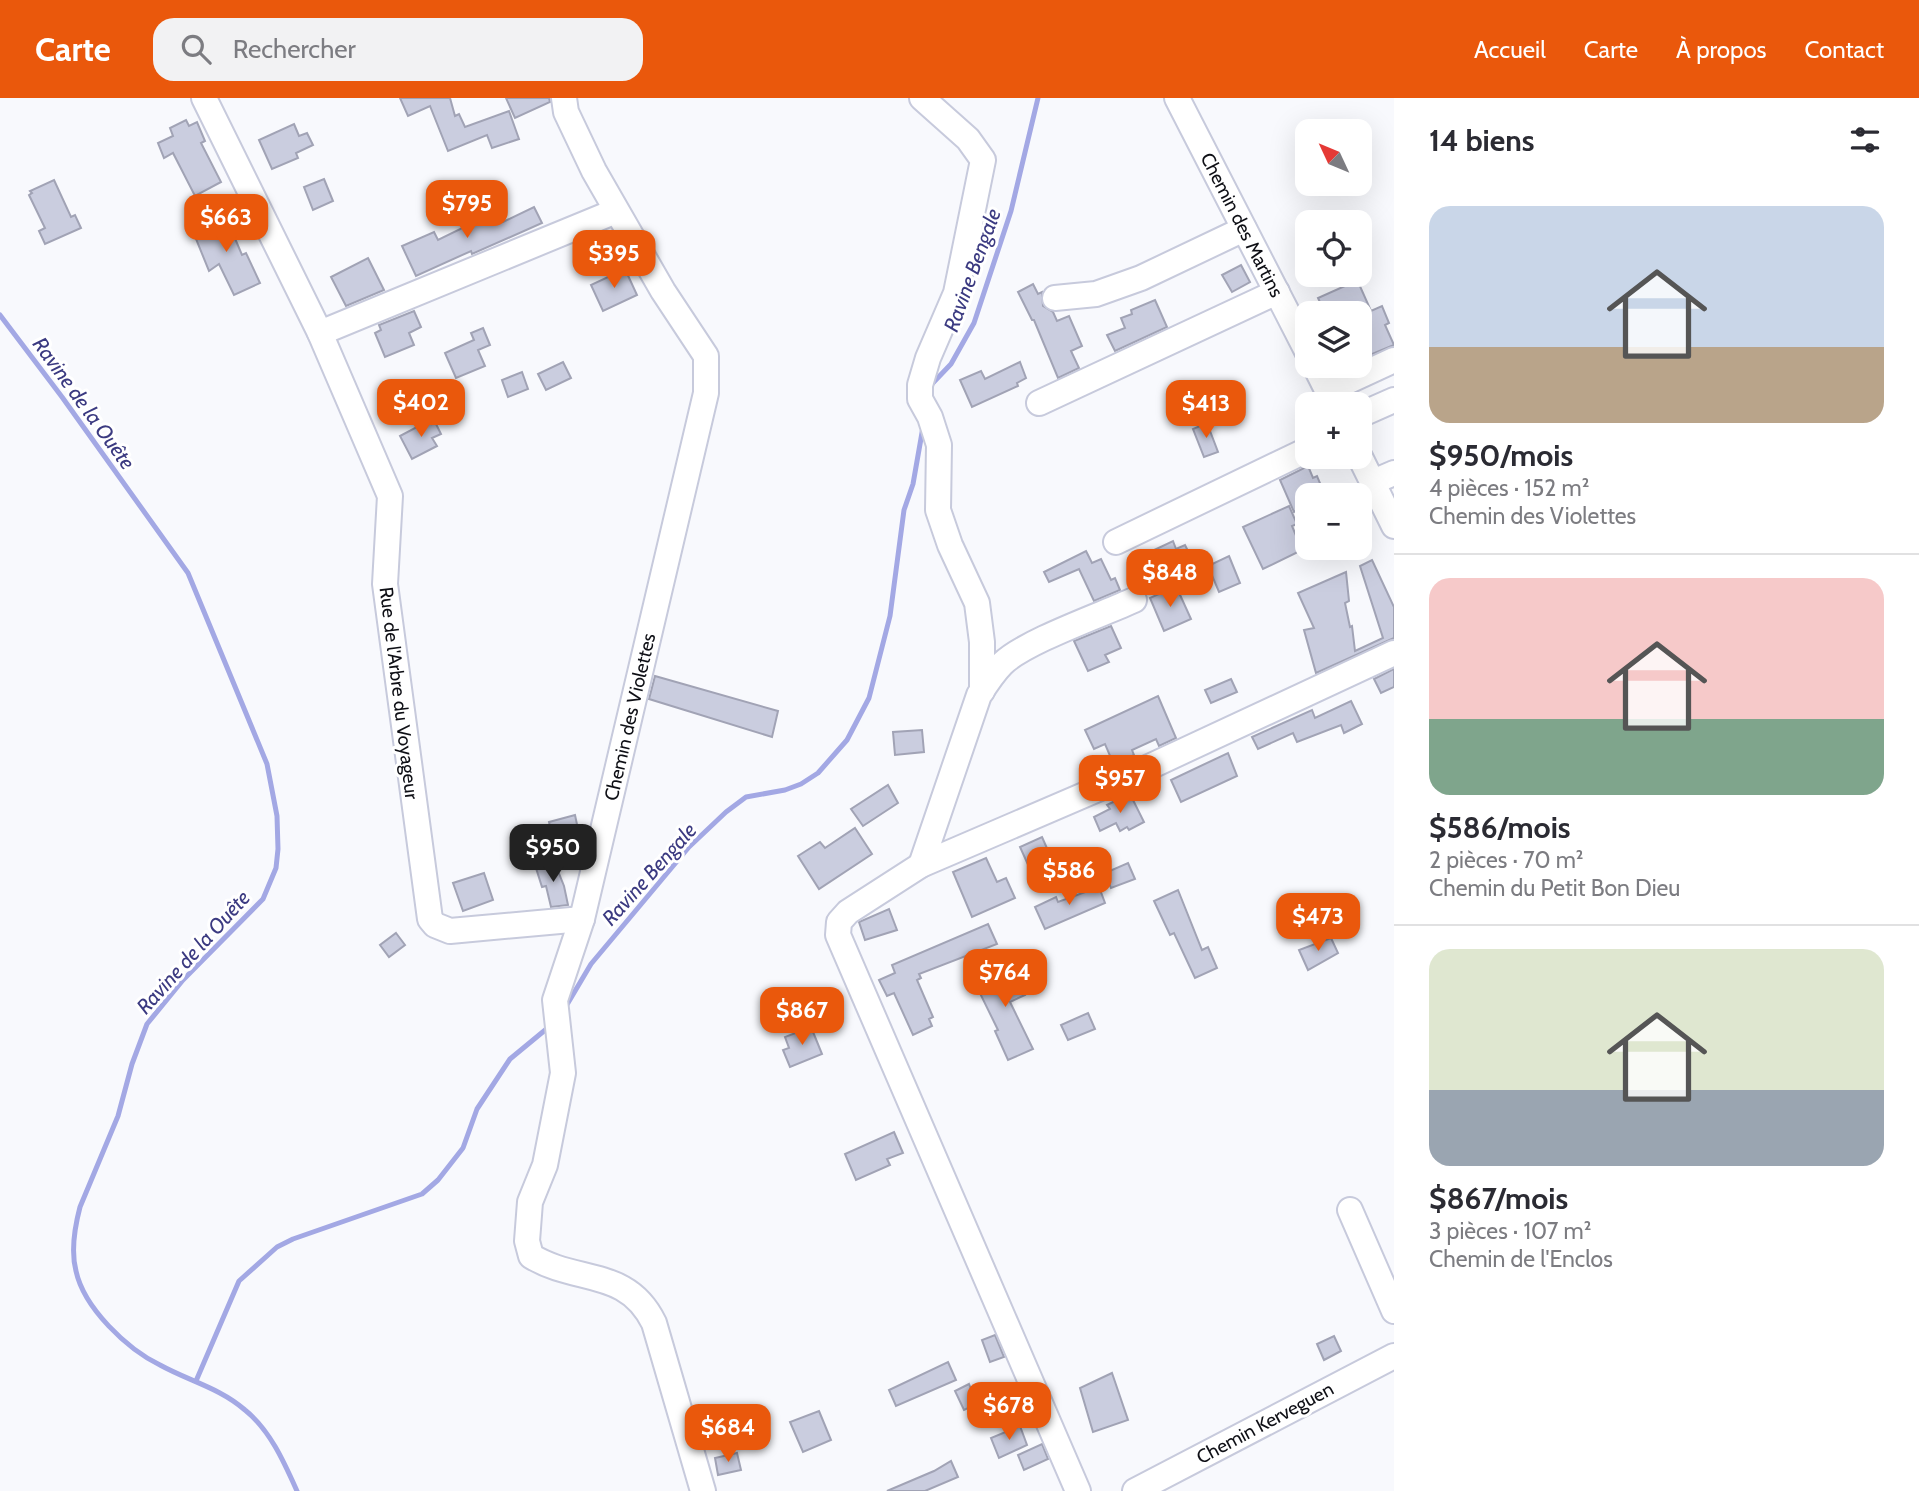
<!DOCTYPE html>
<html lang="fr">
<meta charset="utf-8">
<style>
:root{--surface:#fff;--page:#f2f2f3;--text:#2b2b33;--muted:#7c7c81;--line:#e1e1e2;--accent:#ea580c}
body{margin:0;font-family:Cabin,sans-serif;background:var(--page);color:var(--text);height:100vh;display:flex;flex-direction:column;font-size:26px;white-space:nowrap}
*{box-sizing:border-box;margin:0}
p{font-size:23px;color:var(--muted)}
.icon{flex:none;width:38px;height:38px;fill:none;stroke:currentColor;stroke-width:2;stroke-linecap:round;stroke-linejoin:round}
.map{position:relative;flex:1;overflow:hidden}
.side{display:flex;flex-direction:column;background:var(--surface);width:525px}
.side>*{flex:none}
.needle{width:46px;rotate:314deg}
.controls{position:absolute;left:1295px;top:21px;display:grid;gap:14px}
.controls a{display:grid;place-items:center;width:77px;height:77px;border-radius:14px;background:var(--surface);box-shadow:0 7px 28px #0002;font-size:35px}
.price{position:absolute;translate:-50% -60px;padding:0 16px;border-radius:14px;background:var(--accent);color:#fff;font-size:23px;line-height:46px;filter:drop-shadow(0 2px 4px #0008)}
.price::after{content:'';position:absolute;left:50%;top:42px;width:21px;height:16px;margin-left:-10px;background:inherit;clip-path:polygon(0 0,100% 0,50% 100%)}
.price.active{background:#222;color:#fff}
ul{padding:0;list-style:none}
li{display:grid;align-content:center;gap:14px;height:371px;padding:0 35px}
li+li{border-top:2px solid var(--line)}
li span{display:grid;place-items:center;height:217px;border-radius:21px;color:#555}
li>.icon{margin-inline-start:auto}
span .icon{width:126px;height:126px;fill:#fffc;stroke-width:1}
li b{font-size:30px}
h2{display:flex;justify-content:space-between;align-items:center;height:84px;padding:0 35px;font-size:30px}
header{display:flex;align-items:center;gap:42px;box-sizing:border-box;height:98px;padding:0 35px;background:var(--accent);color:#fff}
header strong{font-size:33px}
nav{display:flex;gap:38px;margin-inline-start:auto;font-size:24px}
.search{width:490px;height:63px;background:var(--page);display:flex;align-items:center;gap:18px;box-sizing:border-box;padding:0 24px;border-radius:21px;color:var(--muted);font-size:26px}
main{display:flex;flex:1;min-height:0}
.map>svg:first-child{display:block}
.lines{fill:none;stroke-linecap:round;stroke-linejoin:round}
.stream{stroke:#a3a8e4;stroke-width:5}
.building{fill:#cacddf;stroke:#a1a3b5;stroke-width:2}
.minor-casing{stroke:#c7cadc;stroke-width:28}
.minor{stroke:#fff;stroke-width:24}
.labels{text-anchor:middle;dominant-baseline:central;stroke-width:6;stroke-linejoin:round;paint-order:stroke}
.street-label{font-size:19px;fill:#0e0f15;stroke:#fff}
.water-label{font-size:21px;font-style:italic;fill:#3b3a81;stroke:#fff}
</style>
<header>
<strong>Carte</strong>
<div class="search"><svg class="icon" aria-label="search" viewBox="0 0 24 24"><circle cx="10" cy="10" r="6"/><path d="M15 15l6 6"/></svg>Rechercher</div>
<nav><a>Accueil</a><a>Carte</a><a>À propos</a><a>Contact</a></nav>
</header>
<main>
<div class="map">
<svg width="1394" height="1393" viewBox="0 0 1394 1393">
<rect width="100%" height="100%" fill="#f8f9fd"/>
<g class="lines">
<g class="stream">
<path d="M 0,217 L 62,299 L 188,475 L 267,666 L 277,718 L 278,751 L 276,770 L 263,801 L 183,882 L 147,926 L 132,966 L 118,1018 L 80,1109 C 75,1128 71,1154 76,1173 C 84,1210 127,1251 160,1267 C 189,1283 220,1290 245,1312 C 270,1332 284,1364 297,1393"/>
<path d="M 930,288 L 951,266 L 974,225 L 1011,113 L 1038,0"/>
<path d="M 565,910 L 591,866 L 689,749 L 726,714 L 746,699 L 785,692 L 801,686 L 818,675 L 847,642 L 869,600 L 890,518 L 904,412 L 913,386 L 923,329"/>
<path d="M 196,1283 L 239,1183 L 277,1149 L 293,1141 L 422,1096 L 438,1082 L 463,1050 L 477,1011 L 510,961 L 550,928"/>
</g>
</g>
<g class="building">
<path d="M 400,0 L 450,0 L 455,18 L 459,16 L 465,29 L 509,13 L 519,41 L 492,50 L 487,37 L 448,53 L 430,8 L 408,18 Z"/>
<path d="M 506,0 L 549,0 L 550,4 L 515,20 Z"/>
<path d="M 186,22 L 189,28 L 197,24 L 205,43 L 201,45 L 221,84 L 195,98 L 173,55 L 164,60 L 158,45 L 173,38 L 170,30 Z"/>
<path d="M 294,26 L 299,38 L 307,35 L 313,47 L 296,55 L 298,60 L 272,71 L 259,42 Z"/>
<path d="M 324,81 L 333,103 L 313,112 L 304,89 Z"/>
<path d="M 54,82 L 71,119 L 75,117 L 81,130 L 45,146 L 39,133 L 45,130 L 29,97 L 32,95 L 30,93 Z"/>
<path d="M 534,109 L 542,125 L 472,156 L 471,153 L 416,178 L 402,148 L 434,134 L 438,142 L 497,113 L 503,124 Z"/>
<path d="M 225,117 L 242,157 L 246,155 L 260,185 L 234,197 L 219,166 L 209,173 L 192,131 Z"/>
<path d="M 368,160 L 384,192 L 346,208 L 331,179 Z"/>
<path d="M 1241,167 L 1250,184 L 1232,194 L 1222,177 Z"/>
<path d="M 625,171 L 637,197 L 603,213 L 591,187 Z"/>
<path d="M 1340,177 L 1355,177 L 1371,213 L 1382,208 L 1389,225 L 1385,227 L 1394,247 L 1360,261 L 1360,215 L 1325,215 L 1318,200 L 1345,188 Z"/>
<path d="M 1033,186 L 1038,196 L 1042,194 L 1043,208 L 1053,214 L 1057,223 L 1069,218 L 1082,248 L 1071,253 L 1079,270 L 1058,280 L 1034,222 L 1032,222 L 1018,194 Z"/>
<path d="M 1155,202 L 1167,229 L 1115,253 L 1107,237 L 1125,230 L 1121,220 L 1132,216 L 1131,212 Z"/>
<path d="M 414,213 L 421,229 L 409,235 L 414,247 L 385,259 L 375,235 L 381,232 L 379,227 Z"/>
<path d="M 483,230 L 490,247 L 478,252 L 485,268 L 456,280 L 445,255 L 474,242 L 471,235 Z"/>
<path d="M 563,264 L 571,280 L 546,292 L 538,276 Z"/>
<path d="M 1020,264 L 1026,280 L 1017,285 L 1018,288 L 972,309 L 960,282 L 981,273 L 985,281 Z"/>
<path d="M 522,274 L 528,291 L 508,299 L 502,282 Z"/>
<path d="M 430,322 L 432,326 L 435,324 L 441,336 L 432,340 L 437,348 L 412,361 L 400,338 Z"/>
<path d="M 1207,325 L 1218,354 L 1204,359 L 1193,331 Z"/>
<path d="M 1308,368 L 1313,380 L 1317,378 L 1325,397 L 1307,397 L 1307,408 L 1294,414 L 1280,382 Z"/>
<path d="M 1289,408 L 1297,426 L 1292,428 L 1302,452 L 1263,471 L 1243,429 Z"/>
<path d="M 1173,443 L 1176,451 L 1185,447 L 1195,467 L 1165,481 L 1152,453 Z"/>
<path d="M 1086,453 L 1092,465 L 1101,461 L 1111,482 L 1115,480 L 1120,492 L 1094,503 L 1079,471 L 1049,484 L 1044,474 Z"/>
<path d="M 1229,458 L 1240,485 L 1219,494 L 1208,468 Z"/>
<path d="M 1372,462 L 1394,509 L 1394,540 L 1316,575 L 1304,532 L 1314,530 L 1298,495 L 1346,474 L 1349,503 L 1345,505 L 1350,529 L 1352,528 L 1355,553 L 1383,540 L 1360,468 Z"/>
<path d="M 1176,488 L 1191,521 L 1164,533 L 1150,500 Z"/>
<path d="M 1111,528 L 1121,550 L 1105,557 L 1109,564 L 1088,573 L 1074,543 Z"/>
<path d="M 1394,571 L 1394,589 L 1381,595 L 1374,581 Z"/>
<path d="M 655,578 L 778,613 L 772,639 L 649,601 Z"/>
<path d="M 1231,581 L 1237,594 L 1211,605 L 1205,592 Z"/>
<path d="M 1158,598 L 1176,640 L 1159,648 L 1156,641 L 1132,652 L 1134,657 L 1114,667 L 1105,646 L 1094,651 L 1085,632 Z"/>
<path d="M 1351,603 L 1362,626 L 1344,635 L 1341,627 L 1297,644 L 1293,635 L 1258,651 L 1252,639 L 1312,612 L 1315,620 Z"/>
<path d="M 922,632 L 924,654 L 895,657 L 893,634 Z"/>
<path d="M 1228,655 L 1237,678 L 1181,704 L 1171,682 Z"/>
<path d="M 888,687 L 898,705 L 863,728 L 851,711 Z"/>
<path d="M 1130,696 L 1144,724 L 1129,732 L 1127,729 L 1120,733 L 1116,725 L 1100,733 L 1094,719 L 1110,711 L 1107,707 Z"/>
<path d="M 575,717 L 582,750 L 567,754 L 563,734 L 552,737 L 549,724 Z"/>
<path d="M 855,730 L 872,756 L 819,791 L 798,758 L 820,744 L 825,750 Z"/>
<path d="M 1042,739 L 1053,764 L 1035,772 L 1033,767 L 1029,769 L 1020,749 Z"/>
<path d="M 986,760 L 997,784 L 1006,780 L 1015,800 L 972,819 L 953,774 Z"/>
<path d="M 554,763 L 564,788 L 568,807 L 551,809 L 546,788 L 542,789 L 536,770 Z"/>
<path d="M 1128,765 L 1135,781 L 1111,790 L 1105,775 Z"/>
<path d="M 484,775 L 493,802 L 463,813 L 453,785 Z"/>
<path d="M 1099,789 L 1105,805 L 1045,831 L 1035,809 L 1056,799 L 1058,804 Z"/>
<path d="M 1178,792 L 1202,852 L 1208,849 L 1217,870 L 1195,880 L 1174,835 L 1170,837 L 1154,803 Z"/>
<path d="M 889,811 L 897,832 L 865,842 L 859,824 Z"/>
<path d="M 988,826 L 997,846 L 919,876 L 921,880 L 917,882 L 933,919 L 929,921 L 932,928 L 913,937 L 894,895 L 887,898 L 879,882 L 895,875 L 892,867 Z"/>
<path d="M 396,835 L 405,847 L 389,859 L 380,847 Z"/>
<path d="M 1331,840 L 1338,855 L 1308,872 L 1299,852 Z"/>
<path d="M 1010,866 L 1025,897 L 1010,904 L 1033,951 L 1008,962 L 995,933 L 998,932 L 974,883 Z"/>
<path d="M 1088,915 L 1095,931 L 1068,942 L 1061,927 Z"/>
<path d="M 811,929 L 822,956 L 790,969 L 783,952 L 789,950 L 785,939 Z"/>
<path d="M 894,1034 L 903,1055 L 887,1061 L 890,1067 L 856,1082 L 845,1056 Z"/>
<path d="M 995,1237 L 1004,1259 L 990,1264 L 982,1242 Z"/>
<path d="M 1334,1238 L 1341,1253 L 1324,1262 L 1317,1246 Z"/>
<path d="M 948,1264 L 956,1282 L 896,1308 L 889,1292 Z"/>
<path d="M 1112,1275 L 1128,1322 L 1093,1334 L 1080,1290 Z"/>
<path d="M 969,1286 L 977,1306 L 964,1312 L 955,1293 Z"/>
<path d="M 819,1313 L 831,1342 L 803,1354 L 790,1324 Z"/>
<path d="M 1020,1328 L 1027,1347 L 999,1360 L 991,1340 Z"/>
<path d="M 1042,1346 L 1048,1361 L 1024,1372 L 1018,1357 Z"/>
<path d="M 737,1355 L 741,1372 L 718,1377 L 715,1360 Z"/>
<path d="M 951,1363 L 958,1379 L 925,1393 L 887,1393 L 934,1373 Z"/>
</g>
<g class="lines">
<defs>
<g id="minor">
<path d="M 204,0 L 320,235 L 390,398 L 385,486 L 430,821 L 435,827 L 450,833 L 582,821"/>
<path d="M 564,0 L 566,14 L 594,73 L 663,193 L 706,258 L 706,295 L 582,821 L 555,902 L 563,975 L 545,1067 L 530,1104 L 527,1143 L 531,1158 C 576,1186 627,1169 654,1225 L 703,1393"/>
<path d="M 922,0 L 968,41 L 983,62 L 956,195 L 928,260 L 920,287 L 920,301 L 930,319 L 939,347 L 938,412 L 950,447 L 977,505 L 982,544 L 982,593"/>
<path d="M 1177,0 L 1307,253"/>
<path d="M 1055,200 L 1096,196 L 1141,180 L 1244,131"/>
<path d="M 320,235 L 616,113"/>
<path d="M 1315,268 L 1334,306"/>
<path d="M 1327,293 L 1394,262"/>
<path d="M 1039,305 L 1277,194"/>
<path d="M 1360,317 L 1394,302"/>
<path d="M 1360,359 L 1394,428"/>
<path d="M 1373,384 L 1394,375"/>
<path d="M 1116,444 L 1307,352"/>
<path d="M 921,767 L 979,597 C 986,586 993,575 1002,566 C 1024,544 1101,517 1134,502"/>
<path d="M 1350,1112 L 1394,1213"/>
<path d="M 1078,1393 L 838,837 L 839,824 L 848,814 L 921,767 L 1147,670 L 1394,555"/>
<path d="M 1135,1393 L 1394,1258"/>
</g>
</defs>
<use href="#minor" class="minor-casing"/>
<use href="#minor" class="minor"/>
</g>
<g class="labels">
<g class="street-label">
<text transform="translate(1242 127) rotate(63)">Chemin des Martins</text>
<text transform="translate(399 595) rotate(83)">Rue de l'Arbre du Voyageur</text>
<text transform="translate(630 619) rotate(-77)">Chemin des Violettes</text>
<text transform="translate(1265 1325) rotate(-28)">Chemin Kerveguen</text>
</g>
<g class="water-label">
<text transform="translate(972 172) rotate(-70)">Ravine Bengale</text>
<text transform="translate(84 305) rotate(54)">Ravine de la Ouête</text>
<text transform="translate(649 776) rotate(-48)">Ravine Bengale</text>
<text transform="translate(193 854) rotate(-48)">Ravine de la Ouête</text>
</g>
</g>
</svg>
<div class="controls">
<a><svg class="needle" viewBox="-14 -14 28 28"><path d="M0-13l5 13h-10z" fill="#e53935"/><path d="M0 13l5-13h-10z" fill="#7c7c81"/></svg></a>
<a><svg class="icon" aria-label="locate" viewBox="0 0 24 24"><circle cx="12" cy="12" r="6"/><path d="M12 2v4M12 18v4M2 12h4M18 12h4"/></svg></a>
<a><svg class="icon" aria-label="layers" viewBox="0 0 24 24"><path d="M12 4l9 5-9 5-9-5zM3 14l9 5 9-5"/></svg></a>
<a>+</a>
<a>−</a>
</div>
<b class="price" style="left:467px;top:142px">$795</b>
<b class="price" style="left:226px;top:156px">$663</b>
<b class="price" style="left:614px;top:192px">$395</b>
<b class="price" style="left:421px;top:341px">$402</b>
<b class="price" style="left:1206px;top:342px">$413</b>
<b class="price" style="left:1170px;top:511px">$848</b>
<b class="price" style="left:1120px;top:717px">$957</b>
<b class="price active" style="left:553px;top:786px">$950</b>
<b class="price" style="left:1069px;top:809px">$586</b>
<b class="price" style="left:1318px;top:855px">$473</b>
<b class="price" style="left:1005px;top:911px">$764</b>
<b class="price" style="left:802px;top:949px">$867</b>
<b class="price" style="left:1009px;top:1344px">$678</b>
<b class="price" style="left:728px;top:1366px">$684</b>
</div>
<section class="side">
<h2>14 biens<svg class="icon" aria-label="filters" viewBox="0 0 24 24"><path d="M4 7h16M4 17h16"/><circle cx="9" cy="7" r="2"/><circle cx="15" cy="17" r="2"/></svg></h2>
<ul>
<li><span style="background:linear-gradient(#c9d6e8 65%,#b9a48a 0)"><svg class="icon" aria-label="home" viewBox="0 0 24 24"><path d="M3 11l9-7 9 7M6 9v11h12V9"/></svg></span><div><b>$950/mois</b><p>4 pièces · 152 m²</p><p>Chemin des Violettes</p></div></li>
<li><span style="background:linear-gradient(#f6c9c9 65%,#7fa58c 0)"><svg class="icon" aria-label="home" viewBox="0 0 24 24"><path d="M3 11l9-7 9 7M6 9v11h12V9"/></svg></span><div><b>$586/mois</b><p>2 pièces · 70 m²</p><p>Chemin du Petit Bon Dieu</p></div></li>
<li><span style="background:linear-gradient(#dfe7d0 65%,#9aa5b1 0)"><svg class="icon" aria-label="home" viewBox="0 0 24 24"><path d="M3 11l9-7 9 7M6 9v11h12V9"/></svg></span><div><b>$867/mois</b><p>3 pièces · 107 m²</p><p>Chemin de l'Enclos</p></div></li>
</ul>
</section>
</main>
